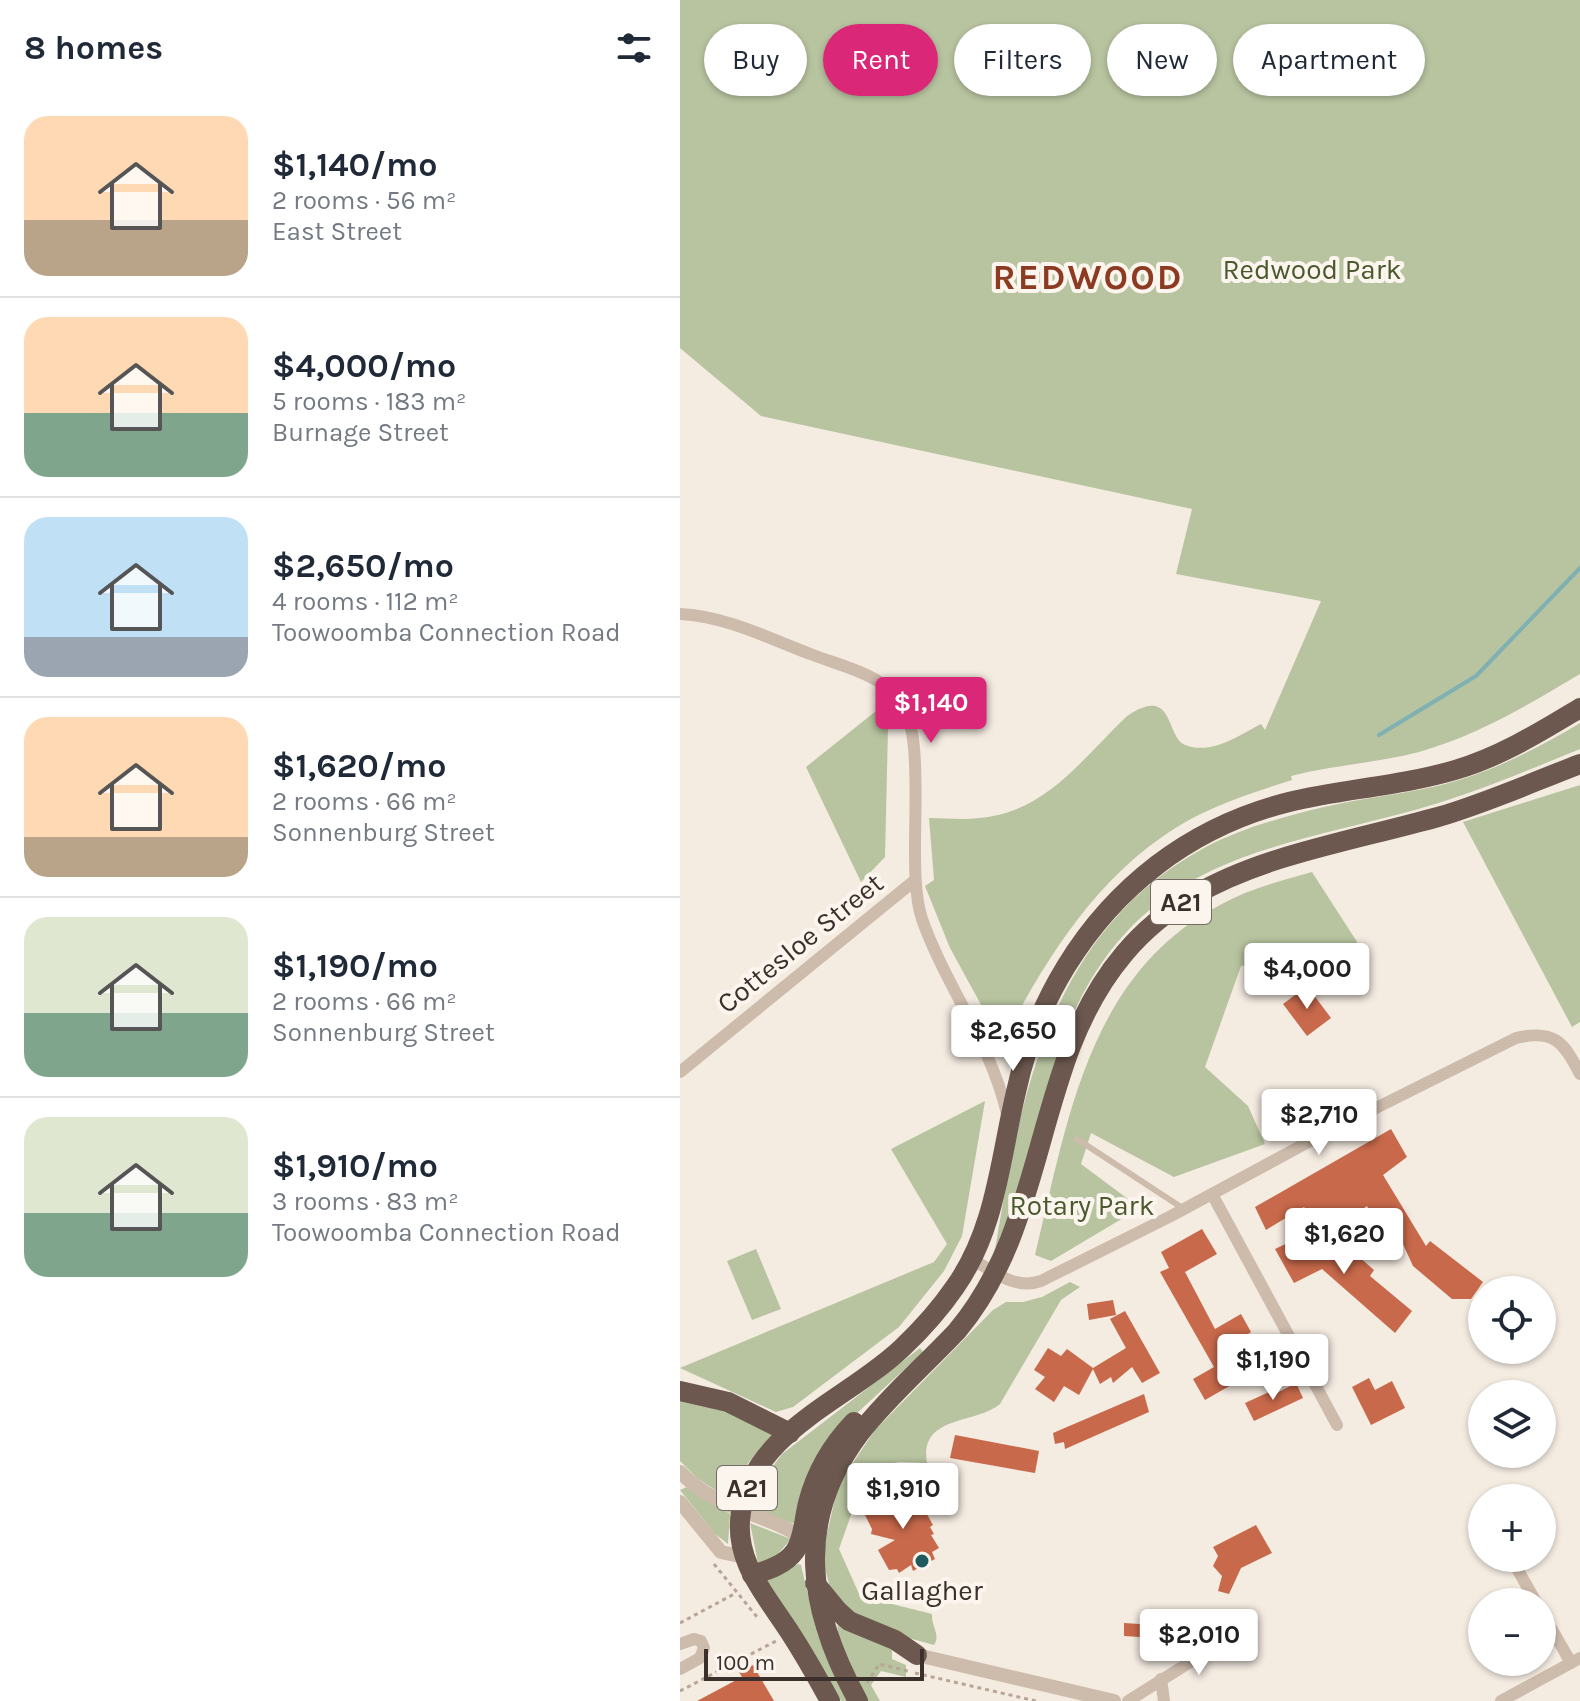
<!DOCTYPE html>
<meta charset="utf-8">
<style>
:root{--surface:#fff;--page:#f6f6f7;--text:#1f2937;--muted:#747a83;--line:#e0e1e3;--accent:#db2777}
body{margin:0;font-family:Karla,sans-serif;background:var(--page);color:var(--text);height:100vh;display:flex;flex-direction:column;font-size:30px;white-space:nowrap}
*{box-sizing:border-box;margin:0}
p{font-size:26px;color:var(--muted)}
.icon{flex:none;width:44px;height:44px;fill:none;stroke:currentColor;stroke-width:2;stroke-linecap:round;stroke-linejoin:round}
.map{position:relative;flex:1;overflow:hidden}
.panel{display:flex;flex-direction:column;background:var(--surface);width:680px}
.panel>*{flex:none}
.banner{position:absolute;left:24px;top:24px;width:756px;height:72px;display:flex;gap:16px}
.buttons{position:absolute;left:788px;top:1276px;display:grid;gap:16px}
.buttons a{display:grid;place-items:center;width:88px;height:88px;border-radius:50%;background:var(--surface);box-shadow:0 2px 6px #0004;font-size:40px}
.scale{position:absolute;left:24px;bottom:20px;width:220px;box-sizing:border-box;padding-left:8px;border:4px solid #3b302b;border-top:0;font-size:22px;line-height:28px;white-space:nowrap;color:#3b302b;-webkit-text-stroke:6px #fbf5ee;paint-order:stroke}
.price{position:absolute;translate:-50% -68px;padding:0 18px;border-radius:8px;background:#fff;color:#222;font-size:26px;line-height:52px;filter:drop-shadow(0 2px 4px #0008)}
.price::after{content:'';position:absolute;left:50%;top:48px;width:24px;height:18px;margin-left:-12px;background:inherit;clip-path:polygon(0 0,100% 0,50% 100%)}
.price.on{background:var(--accent);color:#fff}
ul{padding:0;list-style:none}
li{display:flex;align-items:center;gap:24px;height:200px;padding:0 24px}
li+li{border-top:2px solid var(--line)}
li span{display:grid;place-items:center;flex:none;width:224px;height:160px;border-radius:24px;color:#555}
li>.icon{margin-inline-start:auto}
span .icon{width:96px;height:96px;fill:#fffc;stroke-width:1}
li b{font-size:34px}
h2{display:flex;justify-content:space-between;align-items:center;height:96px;padding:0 24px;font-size:34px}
.chip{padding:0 28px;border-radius:36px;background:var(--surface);box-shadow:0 2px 6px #0004;font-size:28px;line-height:72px}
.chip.on{background:var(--accent);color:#fff}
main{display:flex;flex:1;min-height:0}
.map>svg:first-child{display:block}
.green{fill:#b8c4a0}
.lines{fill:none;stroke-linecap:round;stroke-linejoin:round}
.stream{stroke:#7fb0b2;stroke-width:4}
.building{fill:#c8694b}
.path{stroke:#b9a596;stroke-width:3;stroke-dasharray:4 4;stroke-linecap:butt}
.service{stroke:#cdbbac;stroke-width:6}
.minor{stroke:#cdbbac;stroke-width:12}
.tertiary{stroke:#cdbbac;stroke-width:14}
.trunk{stroke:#6c584f;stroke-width:20}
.poi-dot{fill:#1f5a5e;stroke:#fbf5ee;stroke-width:3}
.labels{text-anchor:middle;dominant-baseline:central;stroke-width:8;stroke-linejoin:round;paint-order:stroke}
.shield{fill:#fbf5ee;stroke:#756b66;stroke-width:2}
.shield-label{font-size:26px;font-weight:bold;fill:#3b302b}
.park-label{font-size:28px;fill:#4a5a2e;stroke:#fbf5ee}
.street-label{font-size:28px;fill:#3b302b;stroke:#fbf5ee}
.poi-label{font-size:28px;fill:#3b302b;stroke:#fbf5ee}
.district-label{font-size:36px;font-weight:bold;letter-spacing:2px;fill:#8c3b22;stroke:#fbf5ee}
</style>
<main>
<section class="panel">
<h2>8 homes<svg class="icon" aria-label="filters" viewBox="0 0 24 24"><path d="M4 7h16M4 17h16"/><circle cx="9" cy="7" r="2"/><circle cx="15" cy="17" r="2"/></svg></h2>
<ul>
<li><span style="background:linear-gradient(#ffd9b3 65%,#b9a48a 0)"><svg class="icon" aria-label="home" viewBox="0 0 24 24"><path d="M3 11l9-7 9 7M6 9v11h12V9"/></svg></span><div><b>$1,140/mo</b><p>2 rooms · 56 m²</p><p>East Street</p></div></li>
<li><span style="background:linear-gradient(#ffd9b3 60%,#7fa58c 0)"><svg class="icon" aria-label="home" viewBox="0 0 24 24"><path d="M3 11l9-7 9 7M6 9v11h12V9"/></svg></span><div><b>$4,000/mo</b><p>5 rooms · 183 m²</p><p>Burnage Street</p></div></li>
<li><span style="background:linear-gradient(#bfe0f5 75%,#9aa5b1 0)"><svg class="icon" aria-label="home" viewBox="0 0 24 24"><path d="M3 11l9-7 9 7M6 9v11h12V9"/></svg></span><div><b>$2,650/mo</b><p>4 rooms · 112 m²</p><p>Toowoomba Connection Road</p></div></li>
<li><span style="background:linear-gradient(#ffd9b3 75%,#b9a48a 0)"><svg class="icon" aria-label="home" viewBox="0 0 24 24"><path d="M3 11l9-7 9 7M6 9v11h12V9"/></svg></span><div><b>$1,620/mo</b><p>2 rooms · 66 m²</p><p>Sonnenburg Street</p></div></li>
<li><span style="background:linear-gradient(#dfe7d0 60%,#7fa58c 0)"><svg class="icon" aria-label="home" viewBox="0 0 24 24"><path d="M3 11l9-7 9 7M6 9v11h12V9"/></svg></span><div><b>$1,190/mo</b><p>2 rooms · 66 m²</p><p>Sonnenburg Street</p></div></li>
<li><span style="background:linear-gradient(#dfe7d0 60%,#7fa58c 0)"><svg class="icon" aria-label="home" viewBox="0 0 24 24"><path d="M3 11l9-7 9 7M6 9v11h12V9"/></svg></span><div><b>$1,910/mo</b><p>3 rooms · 83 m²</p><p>Toowoomba Connection Road</p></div></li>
</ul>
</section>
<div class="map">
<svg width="900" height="1701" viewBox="0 0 900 1701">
<rect width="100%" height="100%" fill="#f4ebe1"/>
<g class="green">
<path d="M 0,0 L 900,0 L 900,674 C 848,705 798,735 739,752 C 697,763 653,765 611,776 L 612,780 C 578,791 542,802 509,820 C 421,869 367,956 322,1043 L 270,948 L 245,886 L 254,880 L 249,818 C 265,818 283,820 299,818 C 365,813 402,759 446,717 C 495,683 485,737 505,745 C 532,755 558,736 581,724 L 585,730 L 641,601 L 496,574 L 512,509 L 81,416 L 0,348 Z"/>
<path d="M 196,711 L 208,729 L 205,857 L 181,882 L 126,767 Z"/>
<path d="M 900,723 L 900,749 C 846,771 792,794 735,810 C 595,848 470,858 398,1004 C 386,1028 381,1053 373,1079 C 357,1137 343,1197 315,1250 C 341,1093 370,932 524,848 C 561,828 603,817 644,807 C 681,798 719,795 757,786 C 808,774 855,750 900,723 Z"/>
<path d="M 900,785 L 900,1022 L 892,1027 L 783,822 Z"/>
<path d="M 632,872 L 679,945 L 561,966 L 525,1067 L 568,1106 L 585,1144 L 494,1177 L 411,1133 L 401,1164 L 460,1208 L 371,1261 L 355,1255 C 387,1124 407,975 540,905 C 569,889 600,881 632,872 Z"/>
<path d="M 305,1101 L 282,1236 L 264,1271 L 219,1327 L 113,1407 L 96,1412 L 0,1368 L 254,1262 L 267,1244 L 211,1149 Z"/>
<path d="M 76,1249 L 101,1309 L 72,1320 L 47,1261 Z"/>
<path d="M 390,1282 L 400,1287 L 381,1300 L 320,1404 C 294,1425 239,1415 247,1463 L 220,1462 L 188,1467 L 159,1549 L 180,1596 L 252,1614 C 251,1626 261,1635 254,1645 L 218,1635 L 175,1617 L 150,1588 L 145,1568 L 145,1543 L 156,1494 L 166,1473 L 195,1430 L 313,1310 L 326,1302 L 343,1302 L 362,1297 Z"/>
<path d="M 240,1348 L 243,1352 L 175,1415 L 118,1525 L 72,1510 L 80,1484 L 102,1454 Z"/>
<path d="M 0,1398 L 40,1405 L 94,1434 L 68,1463 L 52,1501 L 17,1478 L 0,1461 Z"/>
<path d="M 7,1487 L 50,1514 L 48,1544 L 35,1534 L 0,1490 Z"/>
<path d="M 70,1523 L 111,1539 L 95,1557 L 78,1563 Z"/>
<path d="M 118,1564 L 121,1565 L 137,1633 L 168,1701 L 161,1701 L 85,1577 Z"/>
<path d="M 157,1623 L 203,1642 L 212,1650 L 212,1659 L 226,1665 L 226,1677 L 201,1671 L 191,1685 L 200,1701 L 187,1701 L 159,1642 Z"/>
</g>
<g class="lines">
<path class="stream" d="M 699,735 L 796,676 L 900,568"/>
</g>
<g class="building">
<path d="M 627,986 L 651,1018 L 627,1036 L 603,1004 Z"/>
<path d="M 711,1129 L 727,1157 L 703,1175 L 746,1246 L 750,1241 L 803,1282 L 791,1299 L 772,1299 L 733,1266 L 722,1242 L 711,1248 L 687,1206 L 644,1236 L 624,1207 L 586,1230 L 575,1207 Z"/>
<path d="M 522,1229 L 537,1254 L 505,1272 L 535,1329 L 561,1314 L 571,1332 L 568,1334 L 586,1365 L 525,1400 L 513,1379 L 534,1367 L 480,1272 L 489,1268 L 481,1252 Z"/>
<path d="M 654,1235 L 694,1270 L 690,1276 L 732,1311 L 715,1333 L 642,1269 L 614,1283 L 595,1249 L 618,1238 L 623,1248 Z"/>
<path d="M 433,1300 L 436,1315 L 409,1320 L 407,1304 Z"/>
<path d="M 445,1311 L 480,1373 L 462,1383 L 452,1367 L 433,1383 L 431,1377 L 420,1384 L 413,1369 L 399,1395 L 384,1386 L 374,1402 L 355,1389 L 365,1377 L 354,1370 L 368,1348 L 381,1356 L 387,1349 L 413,1368 L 446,1348 L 430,1319 Z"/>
<path d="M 689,1378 L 695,1390 L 712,1381 L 725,1408 L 691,1425 L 672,1387 Z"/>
<path d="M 616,1383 L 623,1398 L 574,1421 L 565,1403 L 589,1392 L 591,1396 Z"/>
<path d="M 464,1394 L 469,1412 L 385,1449 L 384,1442 L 375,1444 L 373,1433 Z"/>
<path d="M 275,1435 L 359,1451 L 355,1473 L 270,1458 Z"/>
<path d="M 232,1488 L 253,1525 L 250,1527 L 254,1534 L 251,1535 L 259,1548 L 252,1552 L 255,1559 L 233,1571 L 231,1565 L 219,1573 L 217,1569 L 209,1570 L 198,1550 L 215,1540 L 191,1534 L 192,1529 L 185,1515 L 190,1512 L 188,1509 L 198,1504 L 197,1501 L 213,1493 L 214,1495 Z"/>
<path d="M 576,1525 L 592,1553 L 561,1568 L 549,1594 L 538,1591 L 542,1576 L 533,1566 L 538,1556 L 533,1547 Z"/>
<path d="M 444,1623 L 475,1625 L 474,1638 L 444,1636 Z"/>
<path d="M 73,1665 L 94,1701 L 17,1701 L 62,1677 L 59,1672 Z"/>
</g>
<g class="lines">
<g class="path">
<path d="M 34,1564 L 77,1617"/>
<path d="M 0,1623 L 56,1593"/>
<path d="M 235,1673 L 356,1701"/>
<path d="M 187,1683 L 199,1664 L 228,1671"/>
<path d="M 0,1691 L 96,1641"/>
</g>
<path class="service" d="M 397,1139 L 504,1209"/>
<g class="minor">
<path d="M 0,614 C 46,616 90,639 133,655 C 159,665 194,673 215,694 C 253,730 223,863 242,919 C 266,987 311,1043 327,1114"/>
<path d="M 0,1072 L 234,881"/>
<path d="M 532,1194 L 657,1425"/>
<path d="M 292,1259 C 314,1272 335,1290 361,1281 L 491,1216 L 632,1140 L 836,1038 C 874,1029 884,1042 900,1074"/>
<path d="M 831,1558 L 856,1602"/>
<path d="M 862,1612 L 891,1663"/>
<path d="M 0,1644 L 14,1639 L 21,1641 L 24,1648 L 20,1658 L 0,1669"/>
<path d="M 481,1679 L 484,1701"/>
<path d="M 448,1701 L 539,1644"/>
<path d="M 821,1701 L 900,1658"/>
</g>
<g class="tertiary">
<path d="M 0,1472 C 40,1513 87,1512 129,1542"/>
<path d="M 0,1502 L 41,1552 L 64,1557"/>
<path d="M 237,1655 L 434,1701"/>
</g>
<g class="trunk">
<path d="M 0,1391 L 48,1402 L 110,1433"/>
<path d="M 72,1575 C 88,1570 105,1565 115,1551 C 124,1538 124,1518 128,1503 C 136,1472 152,1445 174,1422"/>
<path d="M 135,1583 L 158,1611 L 169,1621 L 215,1640 L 237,1655"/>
<path d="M 150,1701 C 137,1677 124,1654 109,1631 C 85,1594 53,1560 61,1512 C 73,1431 169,1399 222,1348 C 241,1330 260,1309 275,1287 C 316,1229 320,1159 336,1092 C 355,1003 404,921 477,865 C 515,836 561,814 609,802 C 663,789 721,786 775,770 C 820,757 860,732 900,708"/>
<path d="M 178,1701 C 128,1610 113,1521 180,1433 C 209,1396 245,1365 277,1331 C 346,1249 354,1142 391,1046 C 460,869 598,861 758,817 C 806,803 853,782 900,764"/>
</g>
</g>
<circle class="poi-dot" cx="242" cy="1561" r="8"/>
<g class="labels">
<g class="shield">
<rect x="471" y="880" width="60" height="44" rx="6"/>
<rect x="37" y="1466" width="60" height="44" rx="6"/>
</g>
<g class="shield-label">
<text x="501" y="902">A21</text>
<text x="67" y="1488">A21</text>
</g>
<g class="park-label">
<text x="632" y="269">Redwood Park</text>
<text x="402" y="1205">Rotary Park</text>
</g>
<g class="street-label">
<text transform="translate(120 943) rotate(-39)">Cottesloe Street</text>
</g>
<g class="poi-label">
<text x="242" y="1590">Gallagher</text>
</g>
<g class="district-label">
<text x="408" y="277">REDWOOD</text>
</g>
</g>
</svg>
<div class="buttons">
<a><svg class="icon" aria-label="locate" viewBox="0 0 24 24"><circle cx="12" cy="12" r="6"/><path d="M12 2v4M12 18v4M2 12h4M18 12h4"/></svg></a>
<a><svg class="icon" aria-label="layers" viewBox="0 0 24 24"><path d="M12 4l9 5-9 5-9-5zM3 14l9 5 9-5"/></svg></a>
<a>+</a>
<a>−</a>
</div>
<div class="scale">100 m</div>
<b class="price on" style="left:251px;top:745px">$1,140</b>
<b class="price" style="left:627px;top:1011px">$4,000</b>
<b class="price" style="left:333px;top:1073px">$2,650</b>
<b class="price" style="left:639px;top:1157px">$2,710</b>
<b class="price" style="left:664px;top:1276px">$1,620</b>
<b class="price" style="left:593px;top:1402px">$1,190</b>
<b class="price" style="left:223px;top:1531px">$1,910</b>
<b class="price" style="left:519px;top:1677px">$2,010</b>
<div class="banner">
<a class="chip">Buy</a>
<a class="chip on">Rent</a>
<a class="chip">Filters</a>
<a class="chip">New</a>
<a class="chip">Apartment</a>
</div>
</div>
</main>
